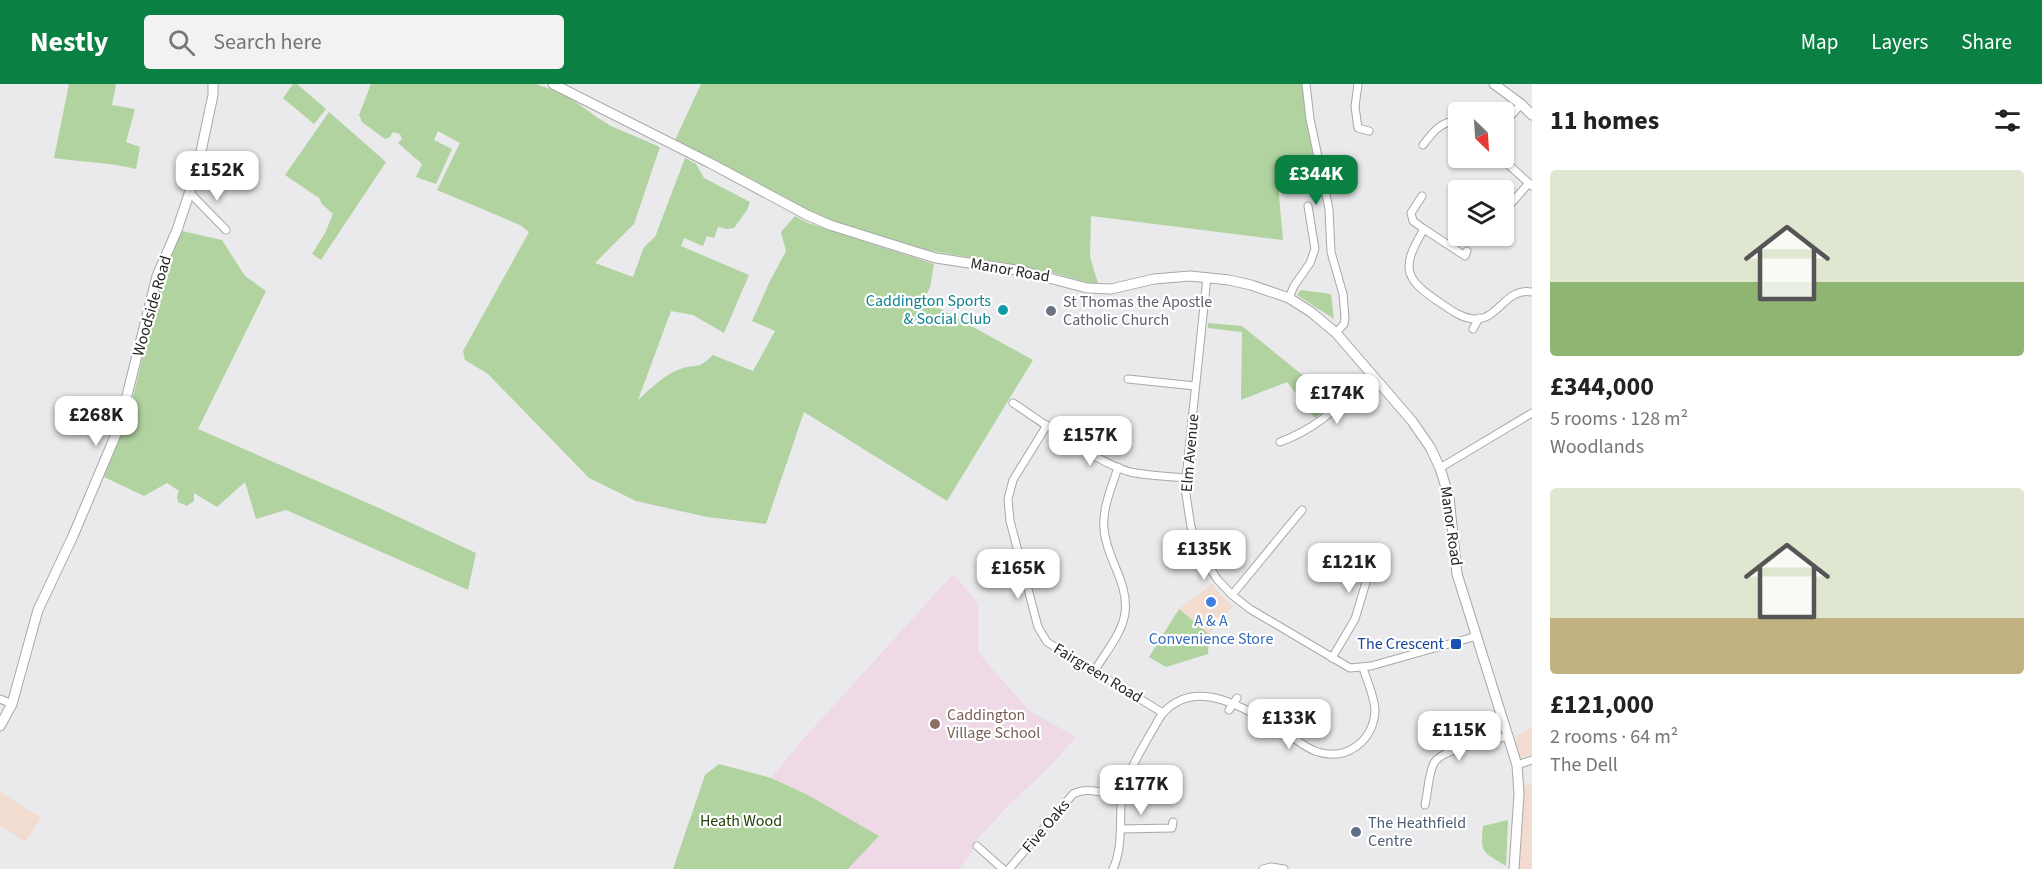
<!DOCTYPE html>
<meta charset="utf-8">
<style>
:root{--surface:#fff;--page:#f2f2f2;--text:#222;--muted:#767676;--accent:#0b8043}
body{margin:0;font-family:"Source Sans 3",sans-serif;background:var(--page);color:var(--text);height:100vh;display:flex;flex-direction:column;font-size:22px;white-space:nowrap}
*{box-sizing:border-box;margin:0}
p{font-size:20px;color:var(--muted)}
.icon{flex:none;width:33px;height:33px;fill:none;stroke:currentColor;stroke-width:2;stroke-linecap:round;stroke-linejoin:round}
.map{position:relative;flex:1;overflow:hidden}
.sheet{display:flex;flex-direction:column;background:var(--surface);width:510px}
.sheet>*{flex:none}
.needle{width:39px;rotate:155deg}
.controls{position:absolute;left:1448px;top:18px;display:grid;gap:12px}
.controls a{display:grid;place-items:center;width:66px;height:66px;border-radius:6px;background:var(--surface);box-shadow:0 2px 4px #0004;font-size:30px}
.price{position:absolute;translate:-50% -51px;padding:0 14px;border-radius:12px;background:#fff;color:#222;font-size:20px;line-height:39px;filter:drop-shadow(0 2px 3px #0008)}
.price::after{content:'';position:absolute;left:50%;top:36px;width:18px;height:14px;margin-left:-9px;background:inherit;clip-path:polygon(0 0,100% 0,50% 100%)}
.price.active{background:var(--accent);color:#fff}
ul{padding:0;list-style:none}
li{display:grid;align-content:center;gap:12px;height:318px;padding:0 18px}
li span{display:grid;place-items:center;height:186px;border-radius:6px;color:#555}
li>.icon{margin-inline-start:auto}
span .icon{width:108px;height:108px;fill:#fffc;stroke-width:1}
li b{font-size:26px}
h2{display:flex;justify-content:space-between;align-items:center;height:72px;padding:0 18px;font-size:26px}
header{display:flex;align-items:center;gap:36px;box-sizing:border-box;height:84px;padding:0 30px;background:var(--accent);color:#fff}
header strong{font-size:28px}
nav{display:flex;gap:33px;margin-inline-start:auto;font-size:21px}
.search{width:420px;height:54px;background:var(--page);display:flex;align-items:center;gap:15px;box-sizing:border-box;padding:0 21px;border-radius:6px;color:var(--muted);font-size:22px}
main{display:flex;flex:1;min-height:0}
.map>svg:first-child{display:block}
.commercial{fill:#f2dccf}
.education{fill:#efd9e7}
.green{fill:#b0d39f}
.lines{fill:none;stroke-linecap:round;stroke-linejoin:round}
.street-casing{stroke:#a8a8aa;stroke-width:9}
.secondary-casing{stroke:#a8a8aa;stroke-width:11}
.street{stroke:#fff;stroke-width:7}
.secondary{stroke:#fff;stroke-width:9}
.culture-dot{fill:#0f9aa8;stroke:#fff;stroke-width:2}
.worship-dot{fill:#6b7280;stroke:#fff;stroke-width:2}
.shop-dot{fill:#3f7fe0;stroke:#fff;stroke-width:2}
.transit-dot{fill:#1a4fb4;stroke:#fff;stroke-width:2}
.education-dot{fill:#8d6e63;stroke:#fff;stroke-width:2}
.service-dot{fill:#5c6f8a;stroke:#fff;stroke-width:2}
.labels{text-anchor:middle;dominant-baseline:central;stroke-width:4.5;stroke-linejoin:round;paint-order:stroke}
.street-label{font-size:16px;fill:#252526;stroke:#fff}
.culture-label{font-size:16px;fill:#0d838f;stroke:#fff;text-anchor:end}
.worship-label{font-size:16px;fill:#5b616d;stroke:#fff;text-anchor:start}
.shop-label{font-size:16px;fill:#366cbe;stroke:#fff}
.transit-label{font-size:16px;fill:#164399;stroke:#fff;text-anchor:end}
.education-label{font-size:16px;fill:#785e54;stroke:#fff;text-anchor:start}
.park-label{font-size:16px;fill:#214307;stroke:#fff}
.service-label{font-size:16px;fill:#4e5e75;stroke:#fff;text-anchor:start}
</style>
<header>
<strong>Nestly</strong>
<div class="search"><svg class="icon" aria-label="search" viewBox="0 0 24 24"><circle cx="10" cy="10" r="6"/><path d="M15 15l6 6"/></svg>Search here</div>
<nav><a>Map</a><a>Layers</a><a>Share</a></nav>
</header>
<main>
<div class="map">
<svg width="1532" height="785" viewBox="0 0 1532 785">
<rect width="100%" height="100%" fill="#eaeaec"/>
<g class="commercial">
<path d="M 1213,499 L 1215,505 L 1230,520 L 1234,521 L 1209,550 L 1179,525 Z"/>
<path d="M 1532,643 L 1532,670 L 1523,674 L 1520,673 L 1515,653 Z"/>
<path d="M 1523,701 L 1532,701 L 1532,785 L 1519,785 L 1518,778 Z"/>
<path d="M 0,708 L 41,734 L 25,758 L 0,741 Z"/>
</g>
<path class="education" d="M 953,490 L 978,519 L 978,567 L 986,578 L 1030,627 L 1076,653 L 1052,680 L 1007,723 L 974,759 L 976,762 L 959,785 L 848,785 L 879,753 L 806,710 L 771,694 L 798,661 Z"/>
<g class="green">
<path d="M 69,0 L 116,0 L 112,21 L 135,25 L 126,58 L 140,63 L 136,85 C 109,78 81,78 54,74 Z"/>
<path d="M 293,0 L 297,0 L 326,25 L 314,40 L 283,14 Z"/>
<path d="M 371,0 L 536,0 L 566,11 L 595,32 L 611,42 L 660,63 L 634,140 L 595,179 L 633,193 L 644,163 L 655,153 L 685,74 L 696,80 L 704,94 L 750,118 L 747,126 L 734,144 L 727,145 L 718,143 L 714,154 L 707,152 L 703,162 L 684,154 L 681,162 L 749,191 L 724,249 L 693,231 L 671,227 L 638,316 C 650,305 664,291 680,285 C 698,279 696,287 713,271 L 753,287 L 775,247 L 752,237 L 769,199 L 786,167 L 781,148 L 795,132 L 808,139 L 934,180 L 930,203 L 924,216 L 1033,276 L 947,417 L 804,328 L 766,440 L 707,433 L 636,417 L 589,394 L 488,290 L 465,276 L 463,267 L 529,148 L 520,141 L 437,106 L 460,59 L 438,47 L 434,56 L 452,65 L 436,100 L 416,93 L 422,80 L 398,59 L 402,55 L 400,50 L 393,48 L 390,53 L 385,55 L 362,38 L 359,31 Z"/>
<path d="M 701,0 L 1304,0 L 1322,105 L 1278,100 L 1283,156 L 1091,132 L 1090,173 L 1098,199 L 1089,199 L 1050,188 L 927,166 L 836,139 L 800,123 L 675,56 Z"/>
<path d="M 329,28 L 386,78 L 321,176 L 312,170 L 325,149 L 333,130 L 322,120 L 319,114 L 285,91 Z"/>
<path d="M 182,147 L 222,156 L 245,192 L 266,207 L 198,345 L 379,424 L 476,469 L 468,506 L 286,426 L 256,435 L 245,398 L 217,423 L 194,409 L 194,417 L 187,422 L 178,418 L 177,412 L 179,407 L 167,399 L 144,412 L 104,393 L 132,317 L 164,183 Z"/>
<path d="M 1301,206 L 1331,210 L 1334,235 L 1297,211 Z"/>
<path d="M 1208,239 L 1242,242 L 1305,293 L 1331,321 L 1315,334 L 1287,298 L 1241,316 L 1242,248 L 1208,244 Z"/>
<path d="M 1179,525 L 1209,550 L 1208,570 L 1166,583 L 1149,573 Z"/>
<path d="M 719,680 L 771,694 L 806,710 L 879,752 L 848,785 L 673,785 L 705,691 Z"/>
<path d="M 1508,736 L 1506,782 C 1483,767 1480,771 1483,742 Z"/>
</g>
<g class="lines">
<defs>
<g id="street">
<path d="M 1306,0 L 1310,35 L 1329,125 L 1331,168 L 1343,210 L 1345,234 L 1344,240 L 1336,249"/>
<path d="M 1358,0 L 1355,23 L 1358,44 L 1369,47"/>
<path d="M 1503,41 L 1521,20"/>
<path d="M 1423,61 C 1432,49 1442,36 1458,37"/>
<path d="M 1501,74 L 1532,102"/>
<path d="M 1487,106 L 1488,106"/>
<path d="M 190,109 L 226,146"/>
<path d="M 1422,112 L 1411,129 L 1413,137 L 1424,145"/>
<path d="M 1503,119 L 1508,123 L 1529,99"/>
<path d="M 1467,167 L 1465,172 L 1424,145 C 1400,185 1404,195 1442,220 C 1452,227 1463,235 1476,235 C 1499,235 1506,203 1532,208"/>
<path d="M 1207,193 L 1185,404 L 1191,443 L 1202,471 L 1217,495 L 1232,511 L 1250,525 L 1350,584 L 1371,582 L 1477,552"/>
<path d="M 1289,214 L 1294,202 L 1310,179 L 1315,165 L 1308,122"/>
<path d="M 1473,245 L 1479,234"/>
<path d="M 1128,295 L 1195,302"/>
<path d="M 1013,319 C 1045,340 1094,377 1130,388 C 1148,392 1168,392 1186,394"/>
<path d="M 1047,341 L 1013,396 L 1008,415 L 1010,437 L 1038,543 L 1047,558 L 1163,629"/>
<path d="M 1280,358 C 1321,343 1341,319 1372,290"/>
<path d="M 1440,384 L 1532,329"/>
<path d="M 1232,511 L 1302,426"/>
<path d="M 1332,574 L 1355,535 L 1370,485 L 1382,490"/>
<path d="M 1095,586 C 1105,569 1122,550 1125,529 C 1129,498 1106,474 1104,445 C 1102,424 1112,403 1118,383"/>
<path d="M 0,615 L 12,620"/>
<path d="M 1229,626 L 1237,614"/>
<path d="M 1517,681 L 1532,676"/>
<path d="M 1425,721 C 1428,708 1428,691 1434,679 C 1442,664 1492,657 1509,652"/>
<path d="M 1121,745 L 1172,744 L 1173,738"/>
<path d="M 977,762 L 1003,785"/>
<path d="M 1009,785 L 1073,710 C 1088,702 1107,710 1122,713"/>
<path d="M 1113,785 C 1122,765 1120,744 1121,722 C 1123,695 1139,670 1152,647 C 1156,641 1159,633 1164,628 C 1202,588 1259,634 1295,655 C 1302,660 1310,666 1318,668 C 1347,677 1373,657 1375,627 C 1375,614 1367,597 1363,584"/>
<path d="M 1263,785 L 1271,783 L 1284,785"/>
</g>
<g id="secondary">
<path d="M 553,0 L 710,79 L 807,131 L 830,141 L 916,168 L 936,174 L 1022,187 L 1087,204 L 1111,205 L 1154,195 L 1190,192 L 1229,196 L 1251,201 L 1289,214 L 1311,228 L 1336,249 L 1412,337 L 1430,363 L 1440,384 L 1449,413 L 1457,490 L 1517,681 L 1519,710 L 1514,785"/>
<path d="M 1494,0 L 1521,20 L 1532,31"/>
<path d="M 0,642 L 12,620 L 38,526 L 73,452 L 119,343 L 157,192 L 177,146 L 197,86 L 213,11 L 213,0"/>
</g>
</defs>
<use href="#street" class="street-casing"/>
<use href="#secondary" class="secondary-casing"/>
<use href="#street" class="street"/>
<use href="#secondary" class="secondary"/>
</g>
<circle class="culture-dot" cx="1003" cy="226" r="6"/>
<circle class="worship-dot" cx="1051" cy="227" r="6"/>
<circle class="shop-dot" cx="1211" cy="518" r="6"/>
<rect class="transit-dot" x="1450" y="554" width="12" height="12" rx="3"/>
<circle class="education-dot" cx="935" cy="640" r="6"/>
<circle class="service-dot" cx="1356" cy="748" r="6"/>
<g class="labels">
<g class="street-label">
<text transform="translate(1010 186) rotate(10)">Manor Road</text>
<text transform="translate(152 222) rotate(-74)">Woodside Road</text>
<text transform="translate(1190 369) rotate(-85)">Elm Avenue</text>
<text transform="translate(1451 442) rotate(82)">Manor Road</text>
<text transform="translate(1098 589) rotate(31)">Fairgreen Road</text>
<text transform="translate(1046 742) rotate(-50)">Five Oaks</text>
</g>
<g class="culture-label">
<text x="991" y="217">Caddington Sports<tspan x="991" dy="18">&amp; Social Club</tspan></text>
</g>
<g class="worship-label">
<text x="1063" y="218">St Thomas the Apostle<tspan x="1063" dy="18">Catholic Church</tspan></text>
</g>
<g class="shop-label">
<text x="1211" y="537">A &amp; A<tspan x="1211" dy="18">Convenience Store</tspan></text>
</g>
<g class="transit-label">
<text x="1444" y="560">The Crescent</text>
</g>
<g class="education-label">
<text x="947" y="631">Caddington<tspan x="947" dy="18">Village School</tspan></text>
</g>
<g class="park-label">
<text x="741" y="737">Heath Wood</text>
</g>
<g class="service-label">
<text x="1368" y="739">The Heathfield<tspan x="1368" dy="18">Centre</tspan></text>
</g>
</g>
</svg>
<div class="controls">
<a><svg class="needle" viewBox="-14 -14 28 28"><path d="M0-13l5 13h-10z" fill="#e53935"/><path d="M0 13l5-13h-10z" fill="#767676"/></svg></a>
<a><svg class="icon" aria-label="layers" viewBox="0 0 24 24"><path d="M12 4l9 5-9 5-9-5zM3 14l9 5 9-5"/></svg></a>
</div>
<b class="price" style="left:217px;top:118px">£152K</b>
<b class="price active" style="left:1316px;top:122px">£344K</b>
<b class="price" style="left:1337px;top:341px">£174K</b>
<b class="price" style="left:96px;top:363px">£268K</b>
<b class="price" style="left:1090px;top:383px">£157K</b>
<b class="price" style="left:1204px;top:497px">£135K</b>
<b class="price" style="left:1349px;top:510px">£121K</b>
<b class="price" style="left:1018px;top:516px">£165K</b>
<b class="price" style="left:1289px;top:666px">£133K</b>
<b class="price" style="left:1459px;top:678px">£115K</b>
<b class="price" style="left:1141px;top:732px">£177K</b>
</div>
<section class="sheet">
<h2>11 homes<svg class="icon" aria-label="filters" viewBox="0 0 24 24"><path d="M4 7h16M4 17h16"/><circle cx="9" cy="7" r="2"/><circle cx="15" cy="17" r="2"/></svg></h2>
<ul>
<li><span style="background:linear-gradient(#dfe7d0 60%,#8fb573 0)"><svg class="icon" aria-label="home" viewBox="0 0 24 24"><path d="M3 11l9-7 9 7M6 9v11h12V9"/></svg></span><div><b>£344,000</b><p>5 rooms · 128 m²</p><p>Woodlands</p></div></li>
<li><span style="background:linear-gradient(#dfe7d0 70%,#c2b280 0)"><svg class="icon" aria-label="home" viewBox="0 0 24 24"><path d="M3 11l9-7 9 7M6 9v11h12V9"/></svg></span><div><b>£121,000</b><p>2 rooms · 64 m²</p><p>The Dell</p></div></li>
</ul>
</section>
</main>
